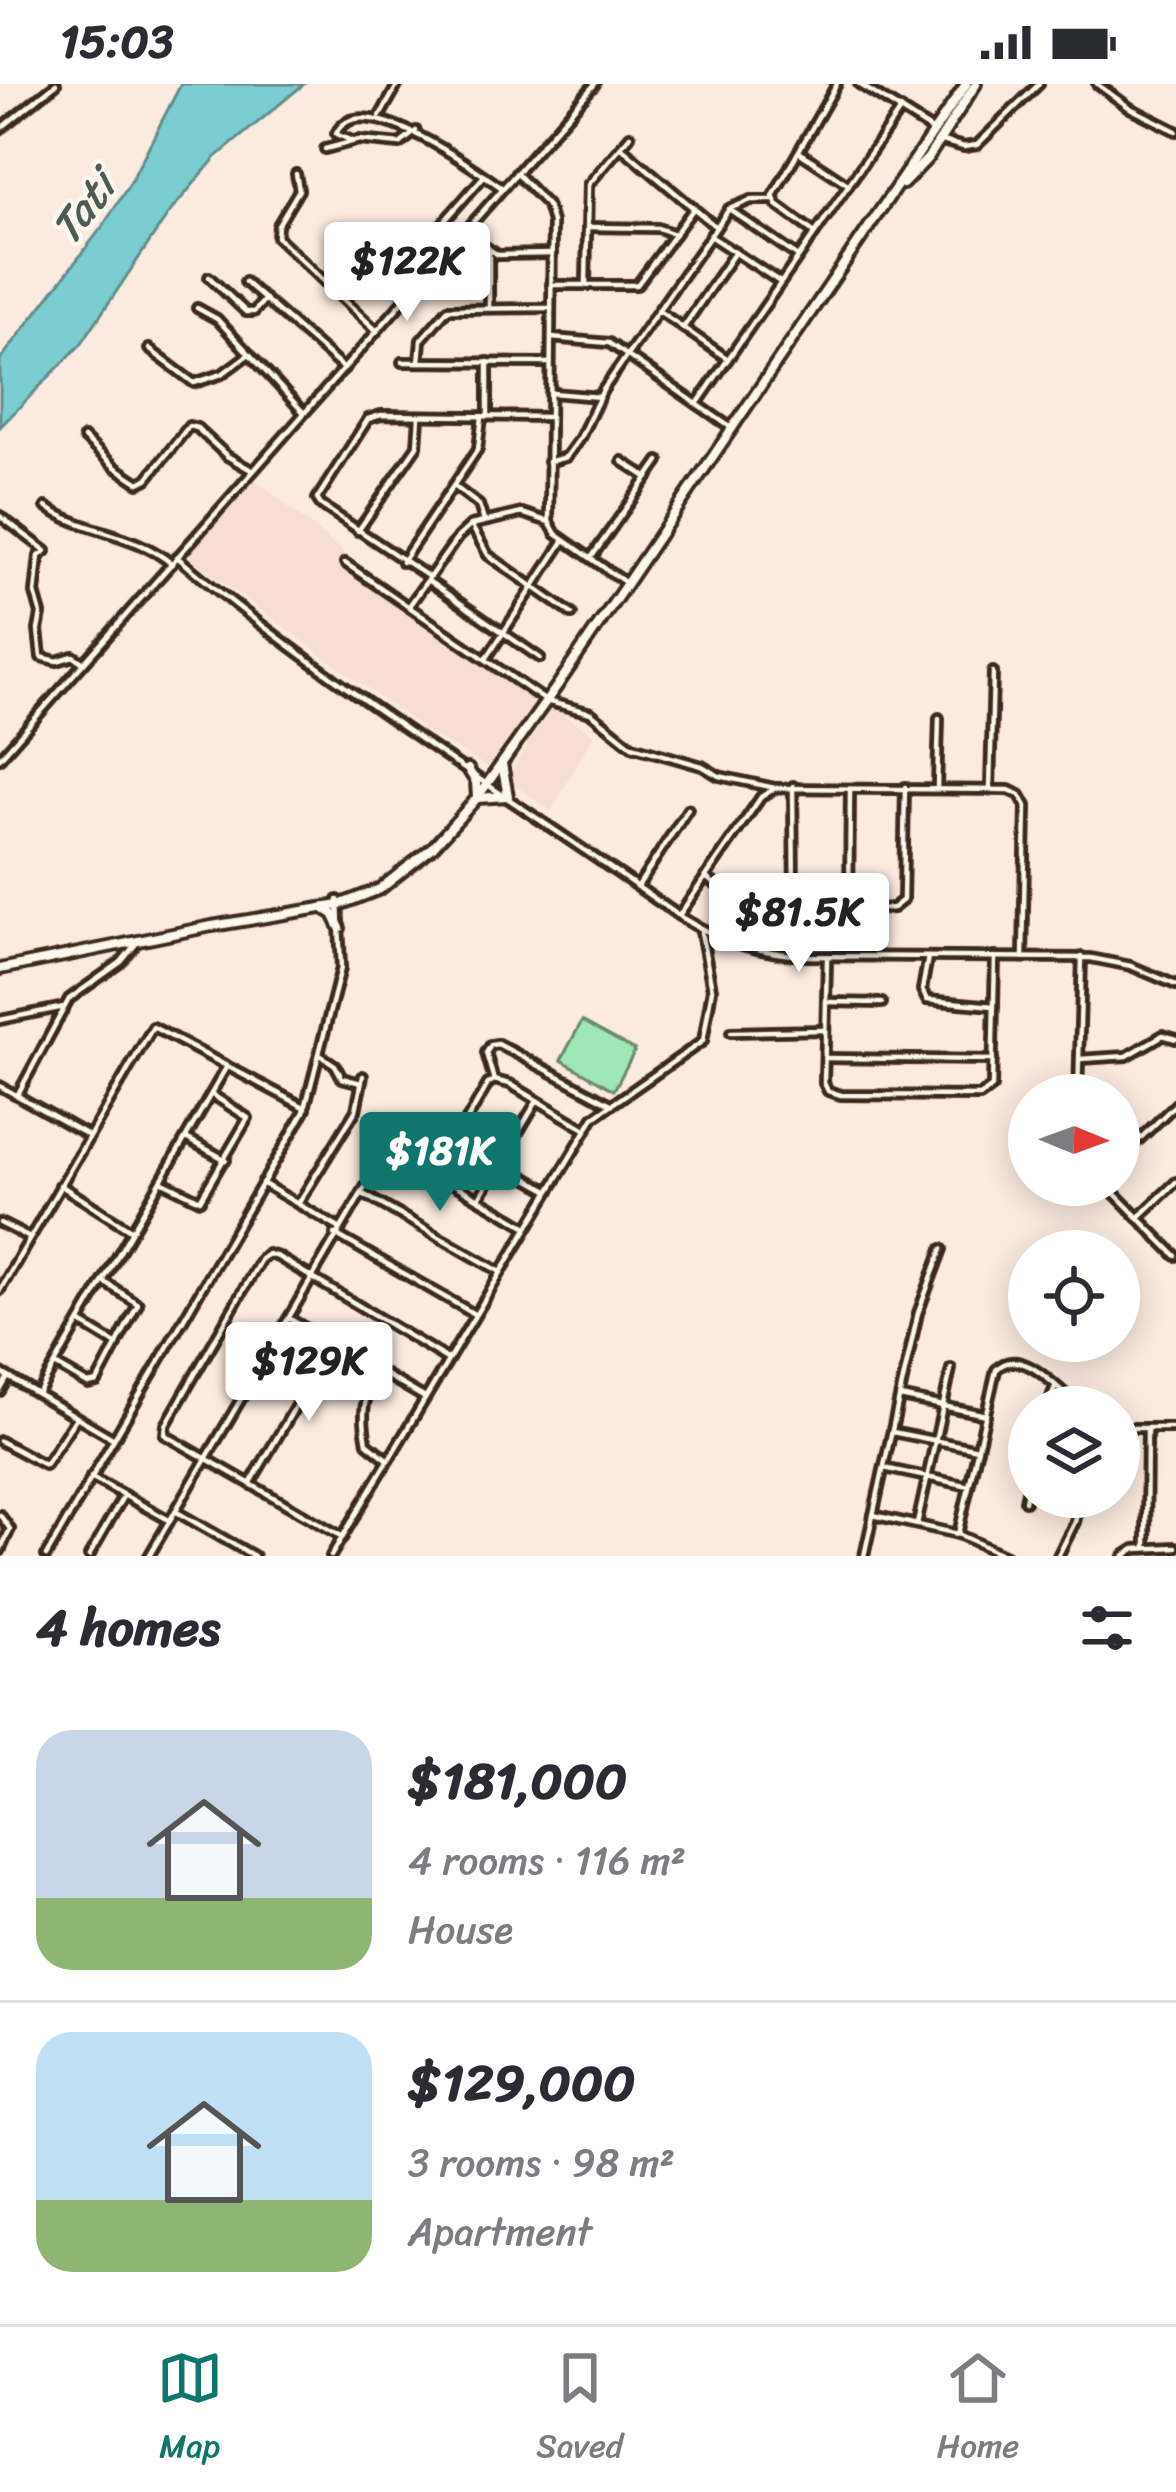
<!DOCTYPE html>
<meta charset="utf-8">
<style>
:root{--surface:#fff;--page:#f7f7f7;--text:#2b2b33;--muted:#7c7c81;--line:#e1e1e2;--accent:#0f766e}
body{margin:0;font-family:Sriracha,sans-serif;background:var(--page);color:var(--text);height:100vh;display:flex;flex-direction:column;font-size:45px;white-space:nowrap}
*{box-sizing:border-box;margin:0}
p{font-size:39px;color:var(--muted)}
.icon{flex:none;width:66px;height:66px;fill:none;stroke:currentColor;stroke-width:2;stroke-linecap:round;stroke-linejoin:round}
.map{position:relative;height:1472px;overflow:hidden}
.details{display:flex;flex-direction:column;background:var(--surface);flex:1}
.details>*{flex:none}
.needle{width:78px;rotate:91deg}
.fabs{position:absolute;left:1008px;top:990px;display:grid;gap:24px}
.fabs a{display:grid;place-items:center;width:132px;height:132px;border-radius:50%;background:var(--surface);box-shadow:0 6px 30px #0003;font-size:60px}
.price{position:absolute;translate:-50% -102px;padding:0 27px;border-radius:12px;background:#fff;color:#222;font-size:39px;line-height:78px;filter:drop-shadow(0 3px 6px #0008)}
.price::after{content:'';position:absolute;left:50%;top:72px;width:36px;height:27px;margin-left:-18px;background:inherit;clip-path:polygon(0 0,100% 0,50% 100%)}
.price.selected{background:var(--accent);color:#fff}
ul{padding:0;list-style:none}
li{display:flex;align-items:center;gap:36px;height:300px;padding:0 36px}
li+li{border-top:3px solid var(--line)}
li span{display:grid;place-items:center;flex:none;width:336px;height:240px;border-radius:36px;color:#555}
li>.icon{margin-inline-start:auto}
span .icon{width:144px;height:144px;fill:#fffc;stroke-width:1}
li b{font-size:51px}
h2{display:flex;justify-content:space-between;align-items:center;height:144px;padding:0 36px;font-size:51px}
.status{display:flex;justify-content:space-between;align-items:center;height:84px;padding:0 60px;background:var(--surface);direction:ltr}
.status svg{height:33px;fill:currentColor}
.dock{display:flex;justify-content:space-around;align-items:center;height:168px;border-top:3px solid var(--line);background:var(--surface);font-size:33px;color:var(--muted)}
.dock a{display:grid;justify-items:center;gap:6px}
.dock .selected{color:var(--accent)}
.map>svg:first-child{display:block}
.built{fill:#f7ddd2}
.green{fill:#9ee7b6;stroke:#6c886a;stroke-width:3}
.water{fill:#7ccdd2;stroke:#628c8a;stroke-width:3}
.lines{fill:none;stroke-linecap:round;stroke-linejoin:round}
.street-casing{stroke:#3b2a1e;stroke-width:14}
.secondary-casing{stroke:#3b2a1e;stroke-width:16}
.street{stroke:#fbf7ec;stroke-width:4.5}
.secondary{stroke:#fbf7ec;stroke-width:8}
.labels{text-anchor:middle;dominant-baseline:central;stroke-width:9;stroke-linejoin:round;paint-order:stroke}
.water-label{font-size:45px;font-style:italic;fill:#4e5b54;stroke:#fbf7ec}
</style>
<div class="status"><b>15:03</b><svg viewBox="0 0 49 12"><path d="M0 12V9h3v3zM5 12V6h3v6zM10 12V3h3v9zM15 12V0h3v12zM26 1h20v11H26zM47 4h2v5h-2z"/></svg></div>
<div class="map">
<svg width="1176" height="1472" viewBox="0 0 1176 1472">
<rect width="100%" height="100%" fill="#fbeadf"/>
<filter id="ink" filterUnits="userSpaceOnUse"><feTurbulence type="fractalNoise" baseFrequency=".00833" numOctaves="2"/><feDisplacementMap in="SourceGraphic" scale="24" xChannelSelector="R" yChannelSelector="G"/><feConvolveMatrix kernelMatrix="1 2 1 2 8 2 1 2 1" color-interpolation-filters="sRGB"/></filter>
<g filter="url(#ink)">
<g class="built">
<path d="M 252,393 L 356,479 L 544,609 L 491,685 L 426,647 L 191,475 L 189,466 Z"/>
<path d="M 551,622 L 593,651 L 551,727 L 515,701 L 512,687 Z"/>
</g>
<path class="green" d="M 582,937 L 635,966 L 614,1006 L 561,976 Z"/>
<path class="water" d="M 181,0 L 304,0 L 216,73 L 169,129 L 81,260 L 0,343 L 0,276 L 103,142 L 130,99 Z"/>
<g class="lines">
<defs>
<g id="street">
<path d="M 859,0 L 935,48"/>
<path d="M 1097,0 L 1130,24 L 1176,47"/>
<path d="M 380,32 L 398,0"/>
<path d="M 0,45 L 56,0"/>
<path d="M 352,57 L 336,50 C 359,0 474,84 502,104"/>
<path d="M 942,57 L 964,63 L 977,61 L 1039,0"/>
<path d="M 621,63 L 716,143"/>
<path d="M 325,65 L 359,56 L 400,60 L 416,47"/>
<path d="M 799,68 L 849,101"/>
<path d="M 516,89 L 547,121 L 552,138 L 549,438 L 556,450 L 626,499"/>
<path d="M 296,90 L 299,106 L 278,141 L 277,153 L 377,247"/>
<path d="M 729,125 L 797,172"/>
<path d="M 587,143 L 658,144 L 675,150"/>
<path d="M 434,149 L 484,92"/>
<path d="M 815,149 L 777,121 L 773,112 L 837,0"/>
<path d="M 710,152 L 780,198"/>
<path d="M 474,155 L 498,171 L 552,170"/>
<path d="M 489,169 L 489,223"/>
<path d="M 209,193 L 246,228 L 254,228 L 265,215"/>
<path d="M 245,198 L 344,285"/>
<path d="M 586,199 L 588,101 L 630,52"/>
<path d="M 551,201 L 637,201 L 694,124"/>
<path d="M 197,224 L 217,235 L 304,329"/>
<path d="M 659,227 L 728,275"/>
<path d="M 683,244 L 735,168"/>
<path d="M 551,254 L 609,259 L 733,345"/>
<path d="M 149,265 L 194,299 L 222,290 L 249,270"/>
<path d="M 402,278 L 550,279"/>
<path d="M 419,278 L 421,256 L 448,225 L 551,224"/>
<path d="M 552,309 L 600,313"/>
<path d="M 697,320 L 901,25"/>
<path d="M 488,332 L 488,278"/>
<path d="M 84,354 L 115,383 L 139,399 L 147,395 L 189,342 L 197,344 L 227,372 L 253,387"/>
<path d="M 622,377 L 648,394"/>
<path d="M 548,378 L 566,373 L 580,354 L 603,306 L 729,125 L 751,116 L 774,116"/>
<path d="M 454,402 L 479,421 L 484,437"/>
<path d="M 46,423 C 85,449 134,448 172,480"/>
<path d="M 0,432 L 46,467 L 39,472 L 35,509 L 41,530 L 38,546 L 41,573 L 57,577 L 73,572 L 84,579"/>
<path d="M 471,441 L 488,471 L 572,530"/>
<path d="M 358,447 L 417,362 L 419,333"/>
<path d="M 177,473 C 334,606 512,713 679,832 C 719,857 755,868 803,872 L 1091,874 L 1131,882 L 1176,901"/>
<path d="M 591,474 L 659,377"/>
<path d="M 402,478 L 478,365 L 482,333"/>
<path d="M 345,479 L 546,617 L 591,629 L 632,662 L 702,682 L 719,692 L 775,704"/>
<path d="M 429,493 L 321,421 L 317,415 L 368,335 L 381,331 L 549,333"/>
<path d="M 427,496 L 540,574"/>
<path d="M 409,522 L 458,453 L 471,441 L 522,429 L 549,438"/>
<path d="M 486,575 L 564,456"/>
<path d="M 0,674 L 595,0"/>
<path d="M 793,702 L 794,816 C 815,835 866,826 893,824 L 903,816 L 905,703"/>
<path d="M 937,704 L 939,634"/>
<path d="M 990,705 L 993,588"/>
<path d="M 705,793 L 748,823 L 747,835"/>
<path d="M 638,802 L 688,725"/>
<path d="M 849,826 L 850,705"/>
<path d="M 680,830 L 761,713 L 775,704 L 1009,706 L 1020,711 L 1026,722 L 1023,873"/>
<path d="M 928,873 L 922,906 L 927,916 L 994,922"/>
<path d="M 827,875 L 824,999 L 828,1007 L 841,1011 L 980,1012 L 992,1003 L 995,873"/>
<path d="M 827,918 L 882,919"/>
<path d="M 0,936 L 64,923"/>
<path d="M 731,948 L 825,946"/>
<path d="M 320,971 L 335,981 L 342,994 L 361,999"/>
<path d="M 825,974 L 993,976"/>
<path d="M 1080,975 L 1127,972 L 1163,951 L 1176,955"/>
<path d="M 494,996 L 486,969 L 491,961 L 498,960 L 611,1020"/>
<path d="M 0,1002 L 89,1052"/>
<path d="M 18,1010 L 69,915 L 121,878 L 135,861"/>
<path d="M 1078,1011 L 1082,873"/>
<path d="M 186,1054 L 226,1076"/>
<path d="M 1119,1075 L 1176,1020"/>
<path d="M 501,1080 L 548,1106"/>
<path d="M 436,1089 L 488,1000 L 494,996 L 510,1000 L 585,1045"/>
<path d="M 161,1097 L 200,1116 L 248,1034 L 211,1010"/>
<path d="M 262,1099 L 339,1144"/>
<path d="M 60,1101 L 132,1147"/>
<path d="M 1106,1101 L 1176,1172"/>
<path d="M 363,1110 L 499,1187"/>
<path d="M 479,1114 L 537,1017"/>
<path d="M 298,1120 L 356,1026 L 363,992"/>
<path d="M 1138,1134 L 1176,1098"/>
<path d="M 0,1139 L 30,1154"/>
<path d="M 335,1150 L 474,1230"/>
<path d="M 0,1206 L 153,943 L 306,1024"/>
<path d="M 290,1235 L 425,1314"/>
<path d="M 81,1239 L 117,1261"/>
<path d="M 55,1281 L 88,1300 L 97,1298 L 138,1220 L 103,1197"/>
<path d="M 379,1287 C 363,1314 361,1328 367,1359 L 387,1375"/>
<path d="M 0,1288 L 114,1355"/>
<path d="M 0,1307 L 8,1293"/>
<path d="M 38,1310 L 227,982"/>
<path d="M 900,1313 L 986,1331"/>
<path d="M 1047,1323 L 1055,1303"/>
<path d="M 1119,1344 L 1176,1344"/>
<path d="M 892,1348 L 978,1365"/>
<path d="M 0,1357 L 45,1381 L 76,1334"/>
<path d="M 884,1384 L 969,1402"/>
<path d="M 91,1393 L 169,1436"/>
<path d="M 250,1400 L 332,1260"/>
<path d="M 1025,1417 L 1029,1397"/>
<path d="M 175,1427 L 254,1472"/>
<path d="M 0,1431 L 10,1445 L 0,1467"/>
<path d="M 873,1431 L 958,1450 L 1006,1472"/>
<path d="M 917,1440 L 951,1285"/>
<path d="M 958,1450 L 996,1286 C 1021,1259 1059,1307 1080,1323"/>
<path d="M 343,1453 L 165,1351 L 166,1341 L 261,1175 L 268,1170 L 278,1173 L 447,1275"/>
<path d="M 1146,1463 L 1147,1344"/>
<path d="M 46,1472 L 304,1028 L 341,884 L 338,816"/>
<path d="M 89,1472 L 124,1411"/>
<path d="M 149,1472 L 384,1071 L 398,1068 L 527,1143"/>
<path d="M 331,1472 L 594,1033 L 703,957 L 712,905 L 701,848"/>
<path d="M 864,1472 L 918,1229 L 942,1165"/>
<path d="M 1058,1472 L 1075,1438 L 1081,1413"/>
<path d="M 1124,1472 L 1135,1465 L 1176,1463"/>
</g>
<g id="secondary">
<path d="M 903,100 L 928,74 L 976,0"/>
<path d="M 468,685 L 476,698 L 477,714 L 508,712 L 502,680"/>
<path d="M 323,824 L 333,830 L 340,844"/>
<path d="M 0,885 L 212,842 L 339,821 L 380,805 L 432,764 L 477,714 L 557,602 L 966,0"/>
</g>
</defs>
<use href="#street" class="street-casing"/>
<use href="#secondary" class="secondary-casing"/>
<use href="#street" class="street"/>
<use href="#secondary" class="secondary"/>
</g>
</g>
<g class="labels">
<g class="water-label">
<text transform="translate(83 124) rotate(-53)">Tati</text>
</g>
</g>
</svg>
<div class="fabs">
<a><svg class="needle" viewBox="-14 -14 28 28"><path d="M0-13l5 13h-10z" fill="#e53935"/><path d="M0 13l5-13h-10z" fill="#7c7c81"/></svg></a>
<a><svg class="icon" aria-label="locate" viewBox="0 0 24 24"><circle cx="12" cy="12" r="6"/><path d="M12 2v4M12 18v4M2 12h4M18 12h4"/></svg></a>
<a><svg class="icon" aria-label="layers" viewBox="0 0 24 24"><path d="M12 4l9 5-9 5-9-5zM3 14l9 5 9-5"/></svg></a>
</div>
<b class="price" style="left:407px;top:240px">$122K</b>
<b class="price" style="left:799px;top:891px">$81.5K</b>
<b class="price selected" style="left:440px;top:1130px">$181K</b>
<b class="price" style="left:309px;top:1340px">$129K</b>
</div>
<section class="details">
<h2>4 homes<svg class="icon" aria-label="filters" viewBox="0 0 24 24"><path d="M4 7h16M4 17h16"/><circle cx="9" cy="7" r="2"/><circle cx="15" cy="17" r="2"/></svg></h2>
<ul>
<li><span style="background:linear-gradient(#c9d6e8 70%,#8fb573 0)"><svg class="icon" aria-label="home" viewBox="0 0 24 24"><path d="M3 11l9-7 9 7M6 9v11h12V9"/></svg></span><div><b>$181,000</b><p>4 rooms · 116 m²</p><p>House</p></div></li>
<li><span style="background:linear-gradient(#bfe0f5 70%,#8fb573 0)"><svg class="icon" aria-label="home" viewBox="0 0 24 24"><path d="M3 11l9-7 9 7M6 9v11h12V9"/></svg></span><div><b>$129,000</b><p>3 rooms · 98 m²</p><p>Apartment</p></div></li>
</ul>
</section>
<nav class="dock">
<a class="selected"><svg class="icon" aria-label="map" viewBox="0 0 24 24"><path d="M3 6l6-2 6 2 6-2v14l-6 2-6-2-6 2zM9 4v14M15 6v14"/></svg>Map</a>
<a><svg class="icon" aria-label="saved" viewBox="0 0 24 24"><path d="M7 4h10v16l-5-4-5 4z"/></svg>Saved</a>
<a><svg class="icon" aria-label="home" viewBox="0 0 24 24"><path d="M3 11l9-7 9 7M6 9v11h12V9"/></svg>Home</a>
</nav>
